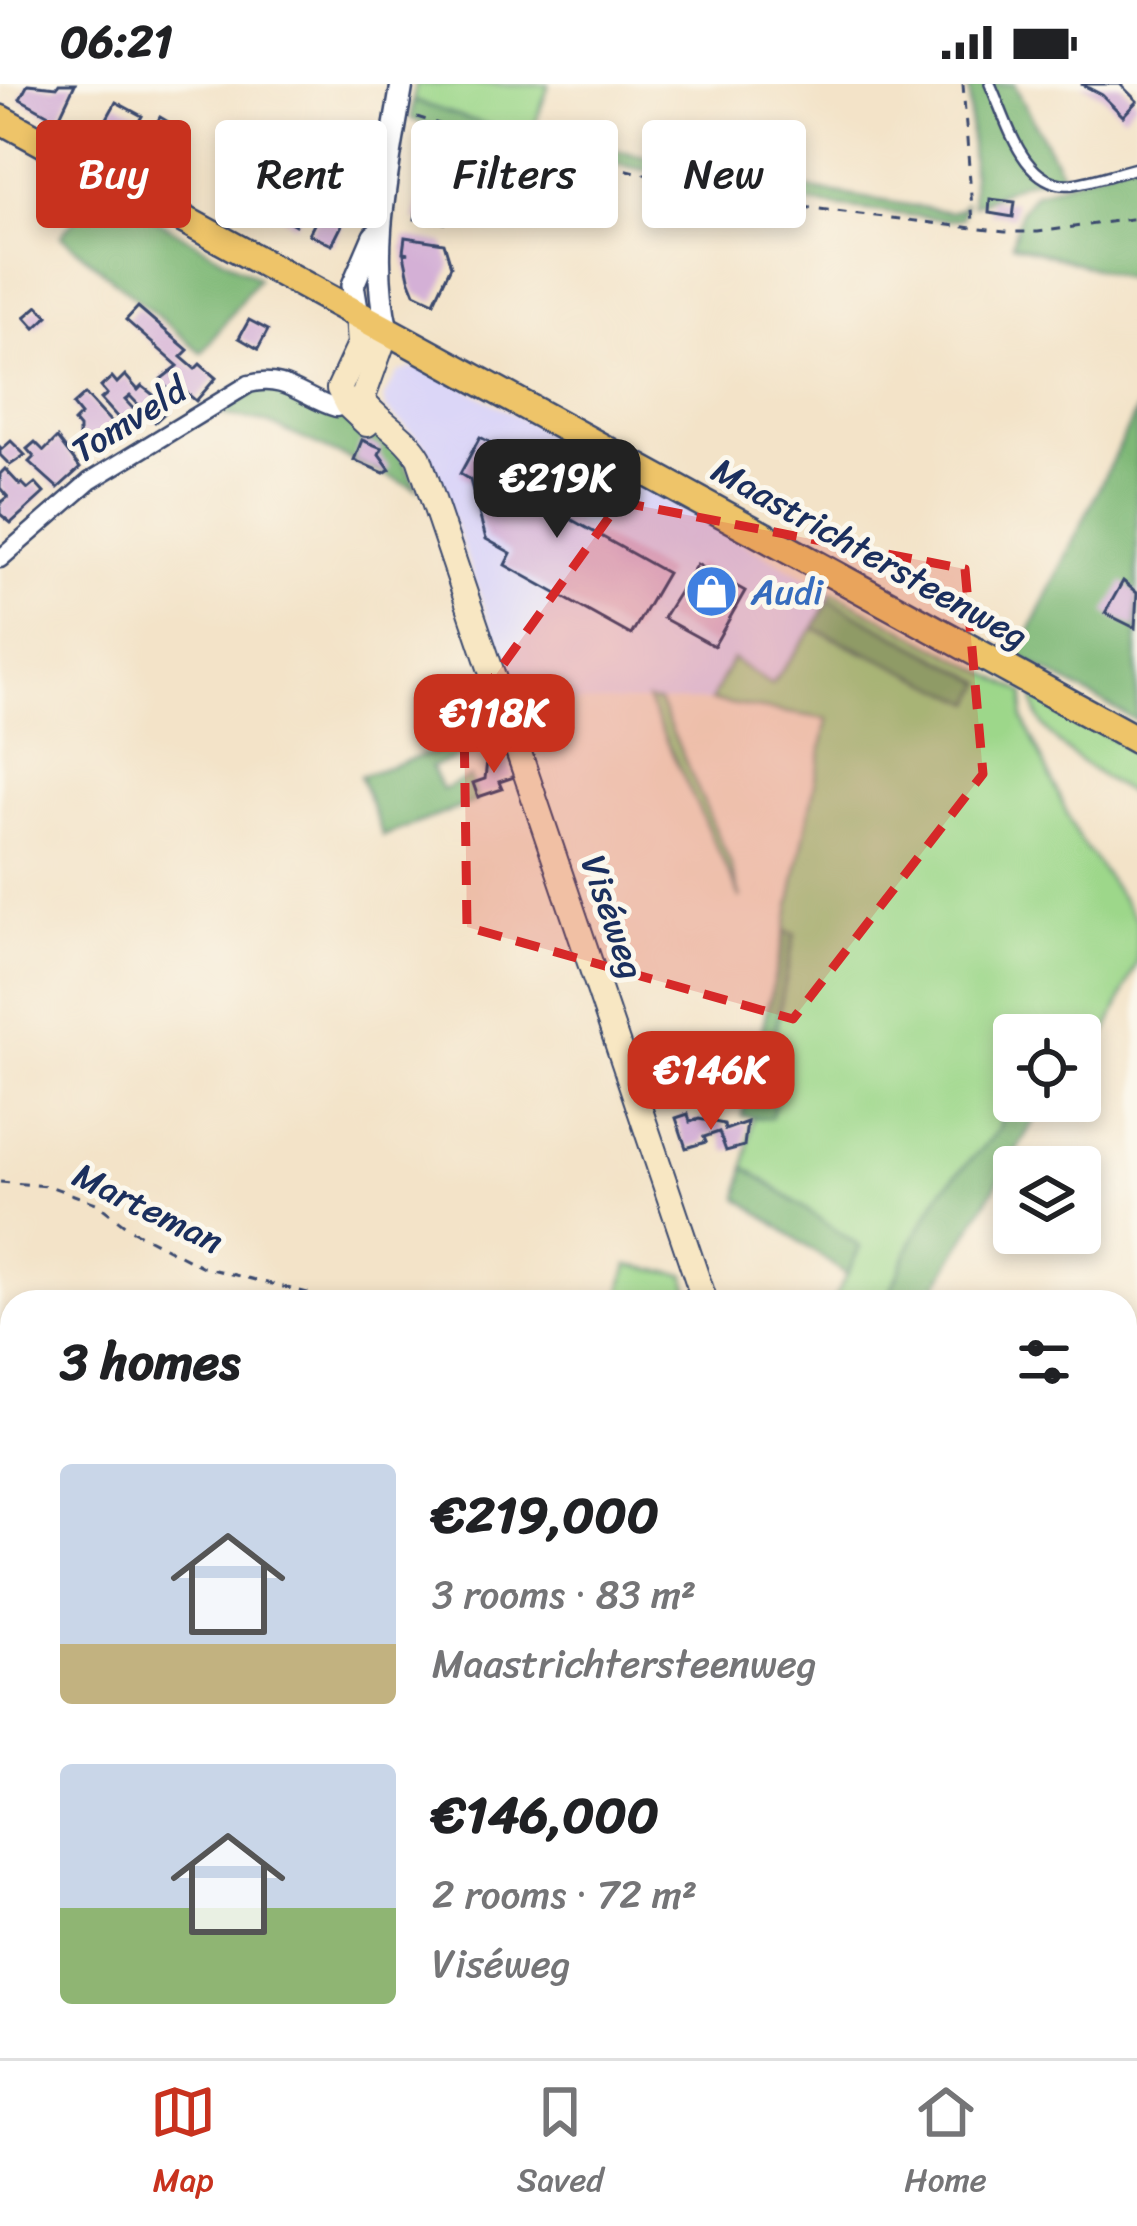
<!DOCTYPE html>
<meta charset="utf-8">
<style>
:root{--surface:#fff;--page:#f2f2f2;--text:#202124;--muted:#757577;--line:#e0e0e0;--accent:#c8321e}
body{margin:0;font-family:Sriracha,sans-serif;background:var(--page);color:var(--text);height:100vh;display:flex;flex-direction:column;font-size:45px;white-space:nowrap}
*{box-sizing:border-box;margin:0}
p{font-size:39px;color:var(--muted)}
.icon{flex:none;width:66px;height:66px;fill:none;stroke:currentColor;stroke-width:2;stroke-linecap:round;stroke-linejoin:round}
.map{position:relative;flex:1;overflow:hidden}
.sheet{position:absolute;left:0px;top:1206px;width:1137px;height:768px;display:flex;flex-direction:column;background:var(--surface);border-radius:36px 36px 0 0;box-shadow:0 6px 18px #0003}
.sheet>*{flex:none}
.banner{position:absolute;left:36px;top:36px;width:1065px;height:108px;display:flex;gap:24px}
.tools{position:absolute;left:993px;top:930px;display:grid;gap:24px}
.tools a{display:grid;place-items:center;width:108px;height:108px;border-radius:12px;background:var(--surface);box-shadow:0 6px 18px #0003;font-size:60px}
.price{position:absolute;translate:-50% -102px;padding:0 27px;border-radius:24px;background:var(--accent);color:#fff;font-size:39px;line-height:78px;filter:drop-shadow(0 3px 6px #0008)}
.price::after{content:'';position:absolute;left:50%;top:72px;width:36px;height:27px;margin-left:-18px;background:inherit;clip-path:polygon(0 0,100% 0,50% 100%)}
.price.active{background:#222;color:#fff}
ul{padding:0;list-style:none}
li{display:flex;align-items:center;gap:36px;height:300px;padding:0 60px}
li span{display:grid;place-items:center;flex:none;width:336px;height:240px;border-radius:12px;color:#555}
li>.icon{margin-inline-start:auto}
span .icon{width:144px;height:144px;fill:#fffc;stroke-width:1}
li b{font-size:51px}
h2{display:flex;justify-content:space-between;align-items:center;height:144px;padding:0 60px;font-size:51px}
.tag{padding:0 42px;border-radius:12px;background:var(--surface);box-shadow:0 6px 18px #0003;font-size:42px;line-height:108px}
.tag.active{background:var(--accent);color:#fff}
.status{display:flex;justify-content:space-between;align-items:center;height:84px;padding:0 60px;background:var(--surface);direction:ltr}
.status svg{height:33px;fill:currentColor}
.dock{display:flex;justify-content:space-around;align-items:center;height:168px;border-top:3px solid var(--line);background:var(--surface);font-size:33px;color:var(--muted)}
.dock a{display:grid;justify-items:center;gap:6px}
.dock .active{color:var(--accent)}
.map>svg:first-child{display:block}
.built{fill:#dbd6f7}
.industrial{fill:#c1c2dd}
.green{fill:#9dd78a;stroke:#5c8374;stroke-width:3}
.forest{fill:#7eb876;stroke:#4c746a;stroke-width:3}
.building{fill:#d4b0d6}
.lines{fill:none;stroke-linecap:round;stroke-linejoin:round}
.service-casing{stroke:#3b4a6e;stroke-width:14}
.minor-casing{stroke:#3b4a6e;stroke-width:21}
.tertiary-casing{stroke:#3b4a6e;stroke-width:26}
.secondary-casing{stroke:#3b4a6e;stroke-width:28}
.primary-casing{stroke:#3b4a6e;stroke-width:32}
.path{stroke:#3b4a6e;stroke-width:3;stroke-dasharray:9 9;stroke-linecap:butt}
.service{stroke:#fff;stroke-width:9}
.minor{stroke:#fff;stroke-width:16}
.tertiary{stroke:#fff;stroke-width:21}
.secondary{stroke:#f8e7c3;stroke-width:24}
.primary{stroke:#eec469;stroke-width:27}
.marked{fill:#d62828;fill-opacity:0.2;stroke:#d62828;stroke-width:9;stroke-dasharray:24 15;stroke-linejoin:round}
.labels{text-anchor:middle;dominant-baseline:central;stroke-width:10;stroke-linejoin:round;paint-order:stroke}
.street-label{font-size:36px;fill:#1b2f5e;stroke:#fbf7ec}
.shop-label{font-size:36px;fill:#366cbe;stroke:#fbf7ec;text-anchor:start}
</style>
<div class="status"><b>06:21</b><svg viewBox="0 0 49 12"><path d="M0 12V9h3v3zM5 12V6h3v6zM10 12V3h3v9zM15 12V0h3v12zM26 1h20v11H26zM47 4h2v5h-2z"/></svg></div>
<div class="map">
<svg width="1137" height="1974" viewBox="0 0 1137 1974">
<rect width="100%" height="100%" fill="#fbf7ec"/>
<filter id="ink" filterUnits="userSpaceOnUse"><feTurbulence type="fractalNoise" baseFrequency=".00833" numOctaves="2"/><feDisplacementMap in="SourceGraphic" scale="24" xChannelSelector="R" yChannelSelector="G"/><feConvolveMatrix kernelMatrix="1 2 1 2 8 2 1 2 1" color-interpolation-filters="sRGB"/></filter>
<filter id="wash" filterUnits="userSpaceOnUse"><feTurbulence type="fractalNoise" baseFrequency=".004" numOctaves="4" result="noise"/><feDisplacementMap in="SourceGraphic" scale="48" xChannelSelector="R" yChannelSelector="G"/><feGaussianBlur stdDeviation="2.7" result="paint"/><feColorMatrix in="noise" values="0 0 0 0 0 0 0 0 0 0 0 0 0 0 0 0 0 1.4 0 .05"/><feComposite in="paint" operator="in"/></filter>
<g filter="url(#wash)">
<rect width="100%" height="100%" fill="#f3e3c8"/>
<path class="built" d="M 412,284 L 426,284 L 448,294 L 832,508 L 814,544 L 771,602 L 732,576 L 711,617 L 518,619 L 427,363 L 386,325 L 383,314 L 399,288 Z"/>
<path class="industrial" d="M 1137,1744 L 1137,1974 L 977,1974 L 973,1962 L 1125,1962 L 1125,1751 Z"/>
<g class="green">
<path d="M 416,0 L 549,0 L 530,55 L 591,61 L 590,74 L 525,64 L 529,56 L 413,17 Z"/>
<path d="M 479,59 L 520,75 L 522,72 L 546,77 L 512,107 L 469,100 Z"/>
<path d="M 832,508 L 1025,609 L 1023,634 L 1077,751 L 1137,836 L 1137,878 L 1080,1010 L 1080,951 L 1014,951 L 1014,1015 L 1003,1029 L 999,1046 L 943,1105 L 912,1157 L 886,1218 L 833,1218 L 860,1163 L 745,1083 L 753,1033 L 771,1033 L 781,997 L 766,994 L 794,851 L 785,847 L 828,635 L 711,617 L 732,575 L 771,601 L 814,544 L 861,568 L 984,598 L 829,516 Z"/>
<path d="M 1035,612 L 1137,668 L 1137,714 C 1108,697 1027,650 1035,612 Z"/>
<path d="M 647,616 L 659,618 L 730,778 L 741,815 Z"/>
<path d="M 628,1181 L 685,1191 L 693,1218 L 618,1218 Z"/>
<path d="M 685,1962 L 885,1962 L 890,1974 L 676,1974 Z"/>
</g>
<g class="forest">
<path d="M 969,0 L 1014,0 L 1064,93 C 1018,94 1013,105 973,121 Z"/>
<path d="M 413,17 L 530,55 L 521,75 L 411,35 Z"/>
<path d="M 591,61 L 774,99 L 950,128 L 960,125 L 966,117 L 962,134 L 949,136 L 775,115 L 590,74 Z"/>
<path d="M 1137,73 L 1137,197 L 1012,160 L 1021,126 L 1035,109 Z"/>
<path d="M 100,104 L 258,194 L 202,269 L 61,152 Z"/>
<path d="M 261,305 L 274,306 L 382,352 L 397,363 L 417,405 L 265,338 L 216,329 Z"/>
<path d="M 1137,325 L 1137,637 L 1018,572 Z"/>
<path d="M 829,516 L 984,599 L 974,619 L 814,544 Z"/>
<path d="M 471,656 L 474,668 L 431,683 L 442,706 L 470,693 L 477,717 L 383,752 L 360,692 Z"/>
<path d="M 785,847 L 795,850 L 766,993 L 782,997 L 771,1034 L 742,1032 Z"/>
<path d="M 1014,1015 L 1027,1019 L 1038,1030 L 927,1218 L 886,1218 L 912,1157 L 943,1105 L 999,1046 L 1003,1029 Z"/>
<path d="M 745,1083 L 860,1163 L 847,1191 L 739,1114 Z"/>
<path d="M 40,1962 L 322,1962 L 343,1974 L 34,1974 Z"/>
</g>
<g id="blocks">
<g class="building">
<path d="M 28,0 L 57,3 L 59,0 L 75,0 L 58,36 L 20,15 Z"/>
<path d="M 1081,0 L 1120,0 L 1137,17 L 1123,32 L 1102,11 Z"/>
<path d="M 116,18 L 142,32 L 131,52 L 105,38 Z"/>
<path d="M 160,33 L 187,49 L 173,74 L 146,59 Z"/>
<path d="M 426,64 L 454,69 L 449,84 L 461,86 L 460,96 L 427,90 L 428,83 L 423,82 Z"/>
<path d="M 257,72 L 275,82 L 257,113 L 228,101 L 241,76 L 251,82 Z"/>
<path d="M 334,101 L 347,108 L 344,113 L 353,119 L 332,161 L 309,150 Z"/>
<path d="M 282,102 L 310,114 L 295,141 L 269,125 Z"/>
<path d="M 420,104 L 451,109 L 445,139 L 415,135 Z"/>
<path d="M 490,110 L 504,111 L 490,135 L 486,135 Z"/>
<path d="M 990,115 L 1015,118 L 1013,133 L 989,129 Z"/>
<path d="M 405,153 L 444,159 L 451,182 L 434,218 L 415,209 L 409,194 L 404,170 L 409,169 L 403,168 Z"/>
<path d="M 38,222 L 48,232 L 35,244 L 25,233 Z"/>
<path d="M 138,223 L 188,266 L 181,273 L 195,285 L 200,280 L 216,294 L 196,317 L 181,304 L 175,311 L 165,302 L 161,295 L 178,282 L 126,236 Z"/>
<path d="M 249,236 L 268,246 L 258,265 L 239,254 Z"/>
<path d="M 125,291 L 138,306 L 142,302 L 161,317 L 158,320 L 166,328 L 155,338 L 130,312 L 125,316 L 141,333 L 128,345 L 101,315 L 107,310 L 101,303 L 112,293 L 117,299 Z"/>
<path d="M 85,310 L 121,349 L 97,372 L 79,359 L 79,344 L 74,338 L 81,331 L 73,321 Z"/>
<path d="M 480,353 L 554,393 L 540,419 L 553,426 L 559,414 L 571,421 L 565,432 L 667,489 L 631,551 L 505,481 L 511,469 L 486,455 L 470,396 L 460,390 Z"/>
<path d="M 57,354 L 80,384 L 58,404 L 29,378 L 34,373 L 27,365 L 35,358 L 44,367 Z"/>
<path d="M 362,356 L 382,364 L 379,370 L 390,385 L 384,389 L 354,376 Z"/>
<path d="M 11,357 L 25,371 L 10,381 L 0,371 L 0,363 L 2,365 Z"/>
<path d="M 5,385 L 20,401 L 22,399 L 28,405 L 35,399 L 44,409 L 11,439 L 0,430 L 0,416 L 2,418 L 8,413 L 0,404 L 0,390 Z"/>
<path d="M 697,480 L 745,507 L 714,562 L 663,534 Z"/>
<path d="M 1123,497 L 1137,509 L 1135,544 L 1105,529 Z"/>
<path d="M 506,671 L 514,693 L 499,698 L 502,705 L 478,713 L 473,699 L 485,695 L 487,677 Z"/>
<path d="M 688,1030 L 690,1038 L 699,1035 L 724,1040 L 725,1046 L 747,1038 L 744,1062 L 726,1067 L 719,1048 L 704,1053 L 706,1058 L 686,1064 L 676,1034 Z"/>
<path d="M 1137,1802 L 1137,1974 L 1064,1974 L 1046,1962 L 1125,1962 L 1125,1821 Z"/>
</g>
</g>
</g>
<g filter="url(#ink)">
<use href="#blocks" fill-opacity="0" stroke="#3b4a6e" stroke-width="3"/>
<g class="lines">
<defs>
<g id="service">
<path d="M 990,0 C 1007,36 1023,106 1073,100 C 1094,97 1116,89 1137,84"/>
<path d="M 1125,1787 L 1137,1780"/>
<path d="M 1037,1962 L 1052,1974"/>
</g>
<g id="minor">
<path d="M 0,475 L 90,397 L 249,300 C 285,290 304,315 336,324 L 355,318"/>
<path d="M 0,1399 L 12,1413"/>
<path d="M 506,1962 L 518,1974"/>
</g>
<g id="tertiary">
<path d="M 358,231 L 353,201 L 374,152"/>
<path d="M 387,246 C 368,163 389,83 402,0"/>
</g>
<g id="secondary">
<path d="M 358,231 L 360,260 L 339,305 L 347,321 L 367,340"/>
<path d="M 387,246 L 362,316 C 378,338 405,350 419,374 L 705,1218"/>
<path d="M 955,1962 L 959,1974"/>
</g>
<path id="primary" d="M 0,35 L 1137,656"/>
</defs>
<use href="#service" class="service-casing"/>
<use href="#minor" class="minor-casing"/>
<use href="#tertiary" class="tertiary-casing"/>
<use href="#secondary" class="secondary-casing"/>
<use href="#primary" class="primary-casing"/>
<g class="path">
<path d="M 963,0 L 973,139"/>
<path d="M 417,33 L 520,66 L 582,75 L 719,108 L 787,121 L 1005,148 L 1038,148 L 1137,134"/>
<path d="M 0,1098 L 49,1102 L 96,1119 L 131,1146 L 203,1183 L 344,1218"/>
<path d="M 1125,1597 L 1137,1605"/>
</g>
<use href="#service" class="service"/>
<use href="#minor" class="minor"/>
<use href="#tertiary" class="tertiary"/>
<use href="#secondary" class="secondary"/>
<use href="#primary" class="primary"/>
</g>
</g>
<path class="marked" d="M 620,418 L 965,485 L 983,690 L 793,935 L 467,843 L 464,635 Z"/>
<defs>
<symbol id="shop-disc" viewBox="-11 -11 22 22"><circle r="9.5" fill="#3f7fe0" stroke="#fbf7ec"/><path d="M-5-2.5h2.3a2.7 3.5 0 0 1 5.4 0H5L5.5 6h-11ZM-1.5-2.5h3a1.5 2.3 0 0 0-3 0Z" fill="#fff"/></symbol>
</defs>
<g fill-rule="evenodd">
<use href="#shop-disc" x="682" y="478" width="59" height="59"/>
</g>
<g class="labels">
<g class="street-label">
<text transform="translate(129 336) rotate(-32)">Tomveld</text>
<text transform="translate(870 469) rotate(29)">Maastrichtersteenweg</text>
<text transform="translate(613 833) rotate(71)">Viséweg</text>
<text transform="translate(148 1124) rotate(26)">Marteman</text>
</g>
<g class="shop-label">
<text x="751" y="508">Audi</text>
</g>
</g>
</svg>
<div class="tools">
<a><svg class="icon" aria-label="locate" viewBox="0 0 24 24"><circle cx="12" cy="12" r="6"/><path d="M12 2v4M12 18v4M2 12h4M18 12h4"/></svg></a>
<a><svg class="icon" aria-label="layers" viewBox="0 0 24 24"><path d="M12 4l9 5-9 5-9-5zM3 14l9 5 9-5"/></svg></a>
</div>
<b class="price active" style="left:557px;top:457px">€219K</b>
<b class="price" style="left:494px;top:692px">€118K</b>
<b class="price" style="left:711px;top:1049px">€146K</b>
<div class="banner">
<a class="tag active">Buy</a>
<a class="tag">Rent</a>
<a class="tag">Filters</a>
<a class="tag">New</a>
</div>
<section class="sheet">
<h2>3 homes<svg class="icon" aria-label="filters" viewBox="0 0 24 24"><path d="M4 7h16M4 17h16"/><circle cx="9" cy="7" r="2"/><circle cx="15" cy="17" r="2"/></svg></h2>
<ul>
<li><span style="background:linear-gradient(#c9d6e8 75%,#c2b280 0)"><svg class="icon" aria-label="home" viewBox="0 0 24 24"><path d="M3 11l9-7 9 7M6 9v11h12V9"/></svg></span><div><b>€219,000</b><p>3 rooms · 83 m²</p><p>Maastrichtersteenweg</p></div></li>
<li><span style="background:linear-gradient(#c9d6e8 60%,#8fb573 0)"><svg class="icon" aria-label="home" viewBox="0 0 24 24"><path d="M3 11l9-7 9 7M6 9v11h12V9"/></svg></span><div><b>€146,000</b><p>2 rooms · 72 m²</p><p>Viséweg</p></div></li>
</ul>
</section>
</div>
<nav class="dock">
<a class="active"><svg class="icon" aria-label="map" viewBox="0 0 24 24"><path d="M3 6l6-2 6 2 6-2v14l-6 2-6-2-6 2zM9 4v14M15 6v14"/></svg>Map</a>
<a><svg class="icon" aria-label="saved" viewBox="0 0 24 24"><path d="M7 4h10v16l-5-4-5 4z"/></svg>Saved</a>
<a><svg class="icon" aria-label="home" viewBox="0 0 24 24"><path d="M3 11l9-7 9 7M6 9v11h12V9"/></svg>Home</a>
</nav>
